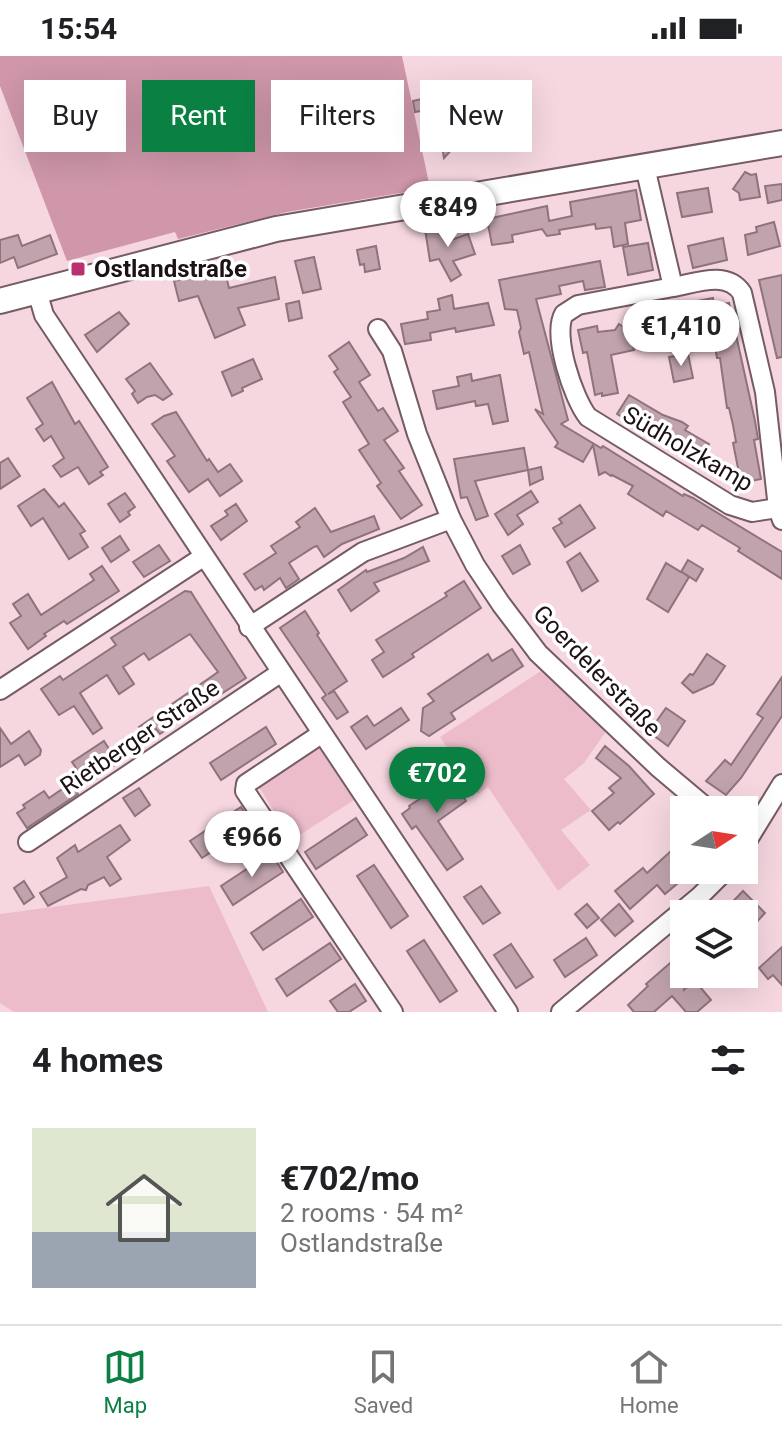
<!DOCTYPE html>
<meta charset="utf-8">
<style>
:root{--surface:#fff;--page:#f6f6f6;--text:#202124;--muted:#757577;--line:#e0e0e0;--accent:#0b8043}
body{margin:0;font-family:Roboto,sans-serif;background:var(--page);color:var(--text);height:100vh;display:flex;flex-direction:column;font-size:30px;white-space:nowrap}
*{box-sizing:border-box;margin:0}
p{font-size:26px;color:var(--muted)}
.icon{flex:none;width:44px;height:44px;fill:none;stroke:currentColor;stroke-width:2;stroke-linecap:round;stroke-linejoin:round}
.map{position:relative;height:956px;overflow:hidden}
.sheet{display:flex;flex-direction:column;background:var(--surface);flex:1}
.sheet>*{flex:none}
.hud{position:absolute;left:24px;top:24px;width:734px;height:72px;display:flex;gap:16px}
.needle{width:52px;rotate:78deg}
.controls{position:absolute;left:670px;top:740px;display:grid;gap:16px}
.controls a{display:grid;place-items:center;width:88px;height:88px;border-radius:0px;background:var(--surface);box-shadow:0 8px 32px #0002;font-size:40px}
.price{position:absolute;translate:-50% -68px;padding:0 18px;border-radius:28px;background:#fff;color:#222;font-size:26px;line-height:52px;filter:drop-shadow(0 2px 4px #0008)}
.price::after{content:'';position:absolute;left:50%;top:48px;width:24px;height:18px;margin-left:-12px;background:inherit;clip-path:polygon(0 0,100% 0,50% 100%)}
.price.on{background:var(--accent);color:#fff}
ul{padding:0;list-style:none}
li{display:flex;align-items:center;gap:24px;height:200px;padding:0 32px}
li+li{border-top:2px solid var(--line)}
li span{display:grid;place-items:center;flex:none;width:224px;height:160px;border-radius:0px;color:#555}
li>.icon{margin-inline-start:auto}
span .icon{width:96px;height:96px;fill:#fffc;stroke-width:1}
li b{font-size:34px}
h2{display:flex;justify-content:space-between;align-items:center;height:96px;padding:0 32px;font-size:34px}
.tag{padding:0 28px;border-radius:0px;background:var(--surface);box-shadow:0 8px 32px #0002;font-size:28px;line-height:72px}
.tag.on{background:var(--accent);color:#fff}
.status{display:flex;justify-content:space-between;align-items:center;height:56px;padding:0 40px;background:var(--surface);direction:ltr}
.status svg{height:22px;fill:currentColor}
.menu{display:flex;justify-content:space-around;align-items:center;height:112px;border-top:2px solid var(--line);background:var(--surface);font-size:22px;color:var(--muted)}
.menu a{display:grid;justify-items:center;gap:4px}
.menu .on{color:var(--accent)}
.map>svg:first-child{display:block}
.green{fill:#ecbccb}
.forest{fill:#cf97a9}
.building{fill:#c0a3ac;stroke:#8f737c;stroke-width:2}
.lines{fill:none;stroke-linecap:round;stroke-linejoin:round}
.street-casing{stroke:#755b63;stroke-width:22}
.secondary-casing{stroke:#755b63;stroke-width:28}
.street{stroke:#fff;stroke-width:18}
.secondary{stroke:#fff;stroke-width:24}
.poi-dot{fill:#b8306e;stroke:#fff;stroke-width:3}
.labels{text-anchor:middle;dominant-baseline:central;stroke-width:7;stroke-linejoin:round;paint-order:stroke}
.poi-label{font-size:24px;font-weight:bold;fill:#1c1115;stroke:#fff;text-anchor:start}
.street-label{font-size:24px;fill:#1c1115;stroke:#fff}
</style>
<div class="status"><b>15:54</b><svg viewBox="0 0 49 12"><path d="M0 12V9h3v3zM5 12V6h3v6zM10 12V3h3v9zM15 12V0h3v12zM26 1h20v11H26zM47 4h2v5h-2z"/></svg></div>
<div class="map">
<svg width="782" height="956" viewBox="0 0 782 956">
<rect width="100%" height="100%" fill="#f6d7e0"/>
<g class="green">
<path d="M 544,613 L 607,674 L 584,707 L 564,723 L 591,754 L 561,774 L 590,809 L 558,835 L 488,731 L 478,738 L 440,681 Z"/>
<path d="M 315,692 L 319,692 L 354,744 L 292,784 L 259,731 L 261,726 Z"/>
<path d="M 209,830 L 268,956 L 14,956 L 0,947 L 0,858 Z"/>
</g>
<path class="forest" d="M 0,0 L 402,0 L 430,132 L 287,156 L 178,183 L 175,176 L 67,205 L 0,30 Z"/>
<g class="building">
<path d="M 430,41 L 432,53 L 415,56 L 413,45 Z"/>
<path d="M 462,53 L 467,89 L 453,92 L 444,102 L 436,56 Z"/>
<path d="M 745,116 L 751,119 L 756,118 L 760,141 L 740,144 L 739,137 L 733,133 Z"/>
<path d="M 782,128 L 782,144 L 768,147 L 765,130 Z"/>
<path d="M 708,132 L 712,156 L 682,161 L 677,137 Z"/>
<path d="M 636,134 L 641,164 L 625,167 L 628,188 L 614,191 L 611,171 L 596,173 L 595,168 L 559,174 L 560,178 L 547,180 L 542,173 L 512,179 L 513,186 L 492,189 L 487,163 L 547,150 L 549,165 L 572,160 L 570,146 Z"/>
<path d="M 774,166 L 780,190 L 748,199 L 745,179 L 757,176 L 756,171 Z"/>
<path d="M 445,169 L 445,173 L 449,172 L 451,184 L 468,178 L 475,198 L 453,205 L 461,219 L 451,225 L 439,203 L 430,205 L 425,173 Z"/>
<path d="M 18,179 L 22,190 L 50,179 L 57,198 L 18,212 L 14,201 L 0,207 L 0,184 Z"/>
<path d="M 723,182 L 727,204 L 693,212 L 688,190 Z"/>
<path d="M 648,187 L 653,214 L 628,219 L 623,191 Z"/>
<path d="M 376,190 L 380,213 L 365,216 L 364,208 L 360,209 L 357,194 Z"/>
<path d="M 314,201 L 321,233 L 303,237 L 295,205 Z"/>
<path d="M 600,205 L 605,231 L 585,234 L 583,225 L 559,230 L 561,238 L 536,243 L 568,364 L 561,368 L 601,392 L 603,390 L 683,440 L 684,438 L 693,442 L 782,496 L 782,523 L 738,495 L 740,492 L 702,469 L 698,474 L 666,455 L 663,460 L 628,438 L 633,430 L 612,419 L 611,420 L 605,416 L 599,419 L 593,389 L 583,406 L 555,391 L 558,387 L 535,353 L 543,358 L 529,296 L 524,298 L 519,276 L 521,272 L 517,254 L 505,253 L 499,224 Z"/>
<path d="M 219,213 L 221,221 L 226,220 L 229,232 L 275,221 L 279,243 L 238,252 L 245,269 L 215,282 L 198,240 L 179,245 L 174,225 Z"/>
<path d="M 782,219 L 782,301 L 777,302 L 759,224 Z"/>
<path d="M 452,239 L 454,253 L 488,247 L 494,269 L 456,276 L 455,272 L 430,277 L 431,284 L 405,288 L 401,268 L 428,263 L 427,256 L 440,254 L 438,243 Z"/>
<path d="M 713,242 L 714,250 L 729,247 L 755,365 L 758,383 L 754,384 L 761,423 L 741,427 L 733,387 L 736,386 L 733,369 L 729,352 L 727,352 L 720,302 L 717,302 L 711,268 L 638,279 L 635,263 L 642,261 L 641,256 Z"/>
<path d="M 299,245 L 302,262 L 289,265 L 286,248 Z"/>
<path d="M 119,256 L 129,268 L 97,296 L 85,279 Z"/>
<path d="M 619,268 L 631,276 L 634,294 L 611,299 L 618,337 L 602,340 L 602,337 L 595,339 L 587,296 L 583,297 L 578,274 L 597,270 L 598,276 L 615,274 Z"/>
<path d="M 349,286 L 370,319 L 359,326 L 378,355 L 383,352 L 398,375 L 384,384 L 404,412 L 399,415 L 422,449 L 401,463 L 377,430 L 381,427 L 359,394 L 369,388 L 343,346 L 351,341 L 334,316 L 338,313 L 329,300 Z"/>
<path d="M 688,298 L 693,322 L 674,326 L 669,301 Z"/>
<path d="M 253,303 L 262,323 L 242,332 L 243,335 L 232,340 L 222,316 Z"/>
<path d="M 150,307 L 172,338 L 163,344 L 155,339 L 147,341 L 138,347 L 132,338 L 135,335 L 126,323 Z"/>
<path d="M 471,318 L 472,325 L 500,319 L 508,365 L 493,368 L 488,348 L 476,350 L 475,345 L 437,353 L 433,335 L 459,330 L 457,321 Z"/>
<path d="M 52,326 L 75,368 L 79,365 L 108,411 L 100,416 L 103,419 L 89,428 L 78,411 L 61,421 L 53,410 L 64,402 L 51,380 L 44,385 L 36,373 L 43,368 L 27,342 Z"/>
<path d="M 629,339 L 663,359 L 682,366 L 688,370 L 685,374 L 709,388 L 698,407 L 617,358 Z"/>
<path d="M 176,356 L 207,405 L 209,403 L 218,416 L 230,408 L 242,425 L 220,440 L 208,423 L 189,436 L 167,405 L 175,400 L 152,368 L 164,360 Z"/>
<path d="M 524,392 L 528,414 L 475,425 L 488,460 L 476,464 L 467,441 L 461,442 L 454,403 Z"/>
<path d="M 8,402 L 20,420 L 0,433 L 0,407 Z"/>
<path d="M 541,411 L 543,423 L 530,429 L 528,414 Z"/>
<path d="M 44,433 L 59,451 L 64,447 L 85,475 L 80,478 L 88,491 L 69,503 L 43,462 L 31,470 L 18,450 Z"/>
<path d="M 531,435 L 538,446 L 517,459 L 523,468 L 508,479 L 495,458 Z"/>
<path d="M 125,437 L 135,451 L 128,456 L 130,459 L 120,466 L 108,448 Z"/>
<path d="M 236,448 L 247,465 L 221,484 L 211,470 L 228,459 L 225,455 Z"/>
<path d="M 580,449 L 595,472 L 565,491 L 553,472 L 562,467 L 559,463 Z"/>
<path d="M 315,452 L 331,476 L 374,460 L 379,473 L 342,488 L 324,501 L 317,490 L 314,491 L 289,507 L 299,523 L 286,532 L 280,522 L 264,534 L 262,530 L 255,534 L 244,518 L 276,497 L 271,490 L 300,471 L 296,466 Z"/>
<path d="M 120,480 L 129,494 L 111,506 L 102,492 Z"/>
<path d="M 159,489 L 170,505 L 144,521 L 133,506 Z"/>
<path d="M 520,489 L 530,508 L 513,518 L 502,500 Z"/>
<path d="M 423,491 L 429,505 L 374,527 L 379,535 L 351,555 L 338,534 L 366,514 L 367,516 L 404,502 Z"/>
<path d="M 580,497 L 598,525 L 582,535 L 567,506 Z"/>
<path d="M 688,504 L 703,513 L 696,525 L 682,516 L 689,521 L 668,556 L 647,543 L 666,507 L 681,516 Z"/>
<path d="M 102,510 L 119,535 L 67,568 L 64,565 L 44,578 L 46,580 L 28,593 L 10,567 L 21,560 L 13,548 L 28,538 L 41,559 L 94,524 L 90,518 Z"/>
<path d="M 464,525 L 481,552 L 412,598 L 414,601 L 383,621 L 372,604 L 384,596 L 376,584 L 447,540 L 445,537 Z"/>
<path d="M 185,535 L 191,536 L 196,544 L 246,622 L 221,638 L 218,632 L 188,652 L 174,661 L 177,666 L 160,678 L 156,673 L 145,680 L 139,671 L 218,616 L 190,578 L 149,604 L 144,597 L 123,611 L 134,628 L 119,638 L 107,619 L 80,637 L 102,672 L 93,678 L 74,650 L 59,659 L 41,633 L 60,620 L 63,624 L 116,589 L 111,582 Z"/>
<path d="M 305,555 L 319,577 L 317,579 L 347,625 L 328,638 L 334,635 L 348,656 L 337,663 L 322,642 L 326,639 L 280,572 Z"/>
<path d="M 512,593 L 523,610 L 451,657 L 455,663 L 429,680 L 421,675 L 423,652 L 434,645 L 428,638 L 488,598 L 492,605 Z"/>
<path d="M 707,598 L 725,610 L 713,628 L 693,637 L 682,627 L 690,618 L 693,619 Z"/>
<path d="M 782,621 L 782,660 L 741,722 L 726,739 L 706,725 L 725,704 L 731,709 L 763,662 L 757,658 Z"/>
<path d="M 401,652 L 409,664 L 366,693 L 351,671 L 367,660 L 374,670 Z"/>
<path d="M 666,652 L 685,665 L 668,690 L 649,676 Z"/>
<path d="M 266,671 L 276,688 L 221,724 L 210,707 Z"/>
<path d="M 0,672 L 11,688 L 29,675 L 41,694 L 40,699 L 25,709 L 19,699 L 0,711 Z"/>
<path d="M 104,685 L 111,696 L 119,691 L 126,702 L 86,727 L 72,706 Z"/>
<path d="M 605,690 L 629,710 L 654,738 L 620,768 L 618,766 L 609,774 L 592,755 L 614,737 L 609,732 L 621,722 L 596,702 Z"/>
<path d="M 439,703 L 466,745 L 438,765 L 463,803 L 447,814 L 416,770 L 412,773 L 402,758 L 410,752 L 409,750 L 439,730 L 427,711 Z"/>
<path d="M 71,727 L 78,738 L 27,772 L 17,757 L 25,752 L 23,749 L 44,735 L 49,742 Z"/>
<path d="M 139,732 L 150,749 L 135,760 L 123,742 Z"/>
<path d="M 241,751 L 252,769 L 202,802 L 190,785 Z"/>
<path d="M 356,762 L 367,779 L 316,813 L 305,796 Z"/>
<path d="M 120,769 L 130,784 L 107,801 L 121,823 L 110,830 L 104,821 L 88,829 L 86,834 L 81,833 L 48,850 L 40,837 L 67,821 L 57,802 L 75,789 L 78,796 Z"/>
<path d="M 684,783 L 684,822 L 665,838 L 657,829 L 630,853 L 615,835 L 643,812 L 647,817 Z"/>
<path d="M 271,797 L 283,816 L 233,849 L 221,830 Z"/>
<path d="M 374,809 L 408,860 L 391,872 L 357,820 Z"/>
<path d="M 24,825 L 34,841 L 24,848 L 14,832 Z"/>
<path d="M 481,830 L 500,857 L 483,868 L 464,841 Z"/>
<path d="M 743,835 L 765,857 L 744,880 L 744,858 L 721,858 Z"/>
<path d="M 301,843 L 313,861 L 263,894 L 251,877 Z"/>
<path d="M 587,848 L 599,862 L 587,872 L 575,858 Z"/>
<path d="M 619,848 L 633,865 L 615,880 L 601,864 Z"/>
<path d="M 586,882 L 597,899 L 565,921 L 554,904 Z"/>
<path d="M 424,884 L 457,935 L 440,946 L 407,895 Z"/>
<path d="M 330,887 L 341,903 L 287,940 L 276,923 Z"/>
<path d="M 511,888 L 533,921 L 516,932 L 494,899 Z"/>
<path d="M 782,891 L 782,929 L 773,919 L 768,923 L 759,912 Z"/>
<path d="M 684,895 L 684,934 L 695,925 L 711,944 L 697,956 L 686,956 L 672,940 L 654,956 L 634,956 L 628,949 L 648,930 L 646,928 Z"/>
<path d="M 355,928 L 366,945 L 349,956 L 338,956 L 330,945 Z"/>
</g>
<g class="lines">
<defs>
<g id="street">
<path d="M 645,111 L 673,231 L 578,249 L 564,258 C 552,279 573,342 588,361 L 730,449 L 752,456 L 778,452"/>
<path d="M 673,231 C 696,227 727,214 742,237 L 765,336 L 778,452 L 782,464"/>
<path d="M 37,235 L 44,259 L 508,956"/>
<path d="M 378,273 L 392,295 L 417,378 L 451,463 L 475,509 L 501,548 L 538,597 L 658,711 L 709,754"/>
<path d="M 249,571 L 363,496 L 451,463"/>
<path d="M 0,634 L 203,501"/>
<path d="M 321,678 L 246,728 L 245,735 L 393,956"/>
<path d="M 28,786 L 280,617"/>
<path d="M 744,790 L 782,728"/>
<path d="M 561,956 L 699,841 L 726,814"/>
</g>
<path id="secondary" d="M 0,245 L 276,173 L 782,87"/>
</defs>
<use href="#street" class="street-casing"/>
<use href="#secondary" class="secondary-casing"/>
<use href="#street" class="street"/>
<use href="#secondary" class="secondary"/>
</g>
<rect class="poi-dot" x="70" y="205" width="16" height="16" rx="4"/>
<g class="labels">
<g class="poi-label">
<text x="94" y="213">Ostlandstraße</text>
</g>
<g class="street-label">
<text transform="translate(688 393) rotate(30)">Südholzkamp</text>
<text transform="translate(597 615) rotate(46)">Goerdelerstraße</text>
<text transform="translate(140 681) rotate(-34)">Rietberger Straße</text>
</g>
</g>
</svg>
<div class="controls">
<a><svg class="needle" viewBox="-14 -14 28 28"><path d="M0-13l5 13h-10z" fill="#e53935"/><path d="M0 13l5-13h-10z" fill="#757577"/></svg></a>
<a><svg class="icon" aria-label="layers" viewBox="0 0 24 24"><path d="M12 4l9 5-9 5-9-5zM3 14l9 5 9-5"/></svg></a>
</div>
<b class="price" style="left:448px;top:193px">€849</b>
<b class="price" style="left:681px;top:312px">€1,410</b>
<b class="price on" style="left:437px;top:759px">€702</b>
<b class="price" style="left:252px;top:823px">€966</b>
<div class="hud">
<a class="tag">Buy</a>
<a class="tag on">Rent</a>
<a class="tag">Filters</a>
<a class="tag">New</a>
</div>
</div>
<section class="sheet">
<h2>4 homes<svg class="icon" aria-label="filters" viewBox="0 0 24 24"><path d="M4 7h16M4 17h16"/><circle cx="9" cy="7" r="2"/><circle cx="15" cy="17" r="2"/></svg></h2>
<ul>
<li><span style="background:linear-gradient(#dfe7d0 65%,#9aa5b1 0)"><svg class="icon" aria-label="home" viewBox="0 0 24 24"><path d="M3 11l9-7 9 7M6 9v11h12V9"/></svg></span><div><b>€702/mo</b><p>2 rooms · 54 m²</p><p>Ostlandstraße</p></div></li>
</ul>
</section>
<nav class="menu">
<a class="on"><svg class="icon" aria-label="map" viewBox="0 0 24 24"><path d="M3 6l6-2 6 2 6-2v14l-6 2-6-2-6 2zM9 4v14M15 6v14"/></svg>Map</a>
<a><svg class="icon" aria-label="saved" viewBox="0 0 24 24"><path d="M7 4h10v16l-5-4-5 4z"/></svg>Saved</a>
<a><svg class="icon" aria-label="home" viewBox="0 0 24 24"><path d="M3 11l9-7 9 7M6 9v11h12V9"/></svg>Home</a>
</nav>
